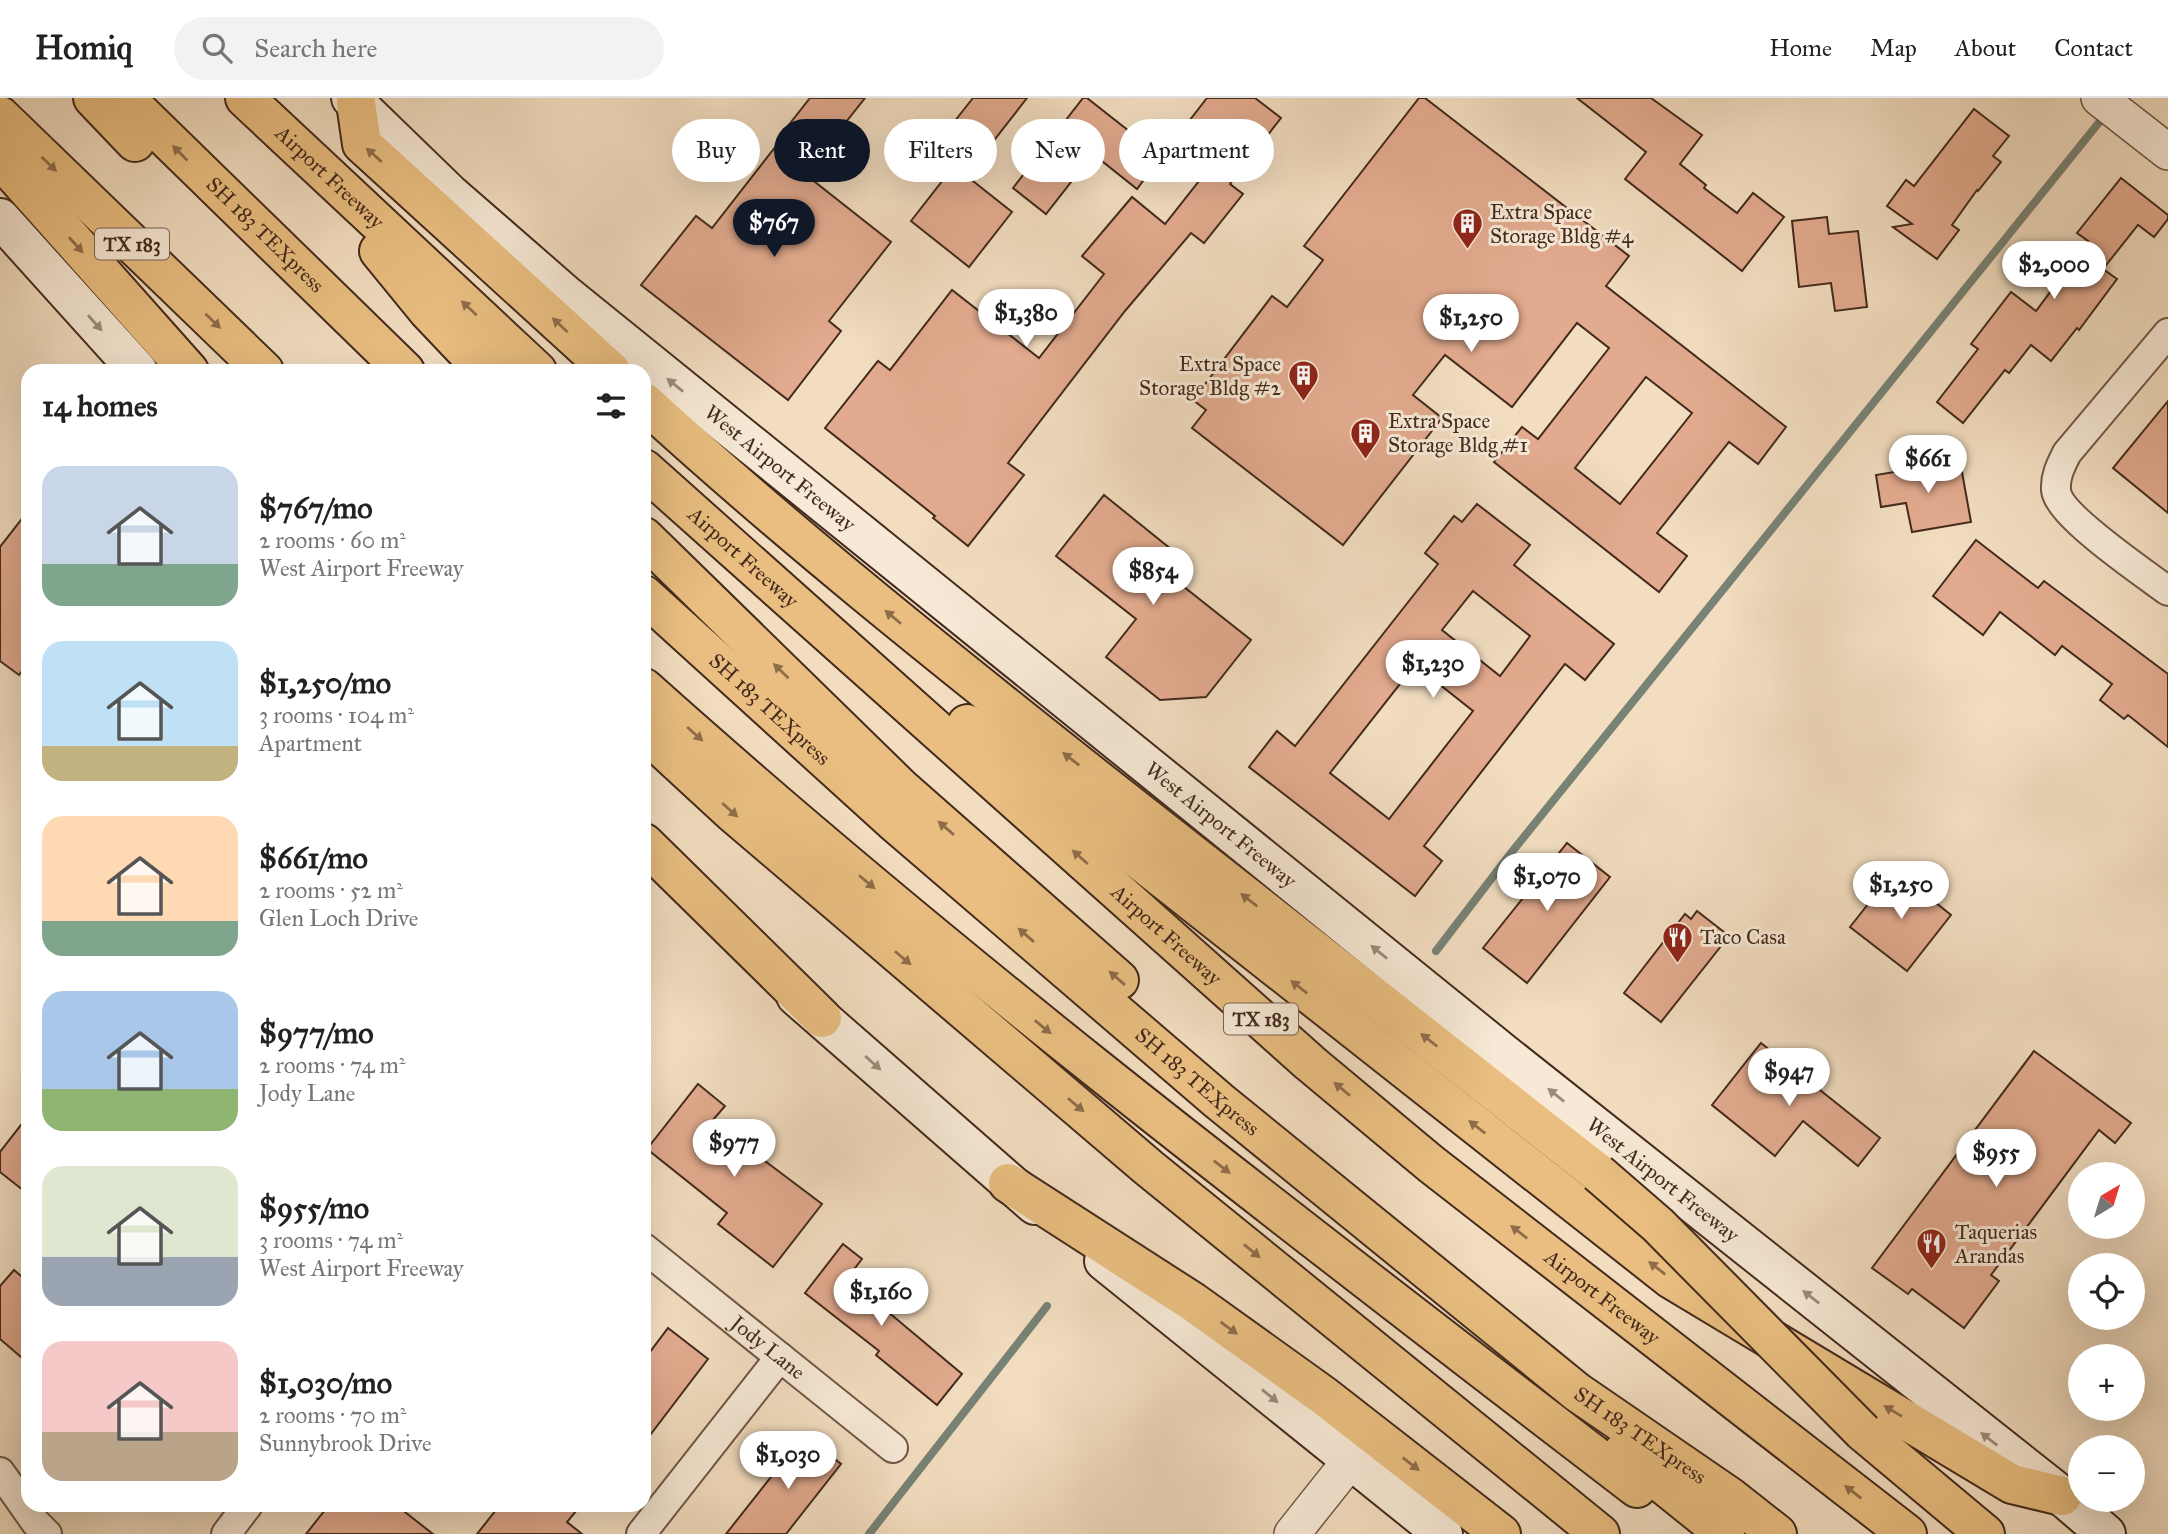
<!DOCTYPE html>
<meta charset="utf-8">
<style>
:root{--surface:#fff;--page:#f2f2f2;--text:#222;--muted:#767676;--line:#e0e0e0;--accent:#111827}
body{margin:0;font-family:"IM FELL Great Primer",serif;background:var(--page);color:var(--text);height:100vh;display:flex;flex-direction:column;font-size:26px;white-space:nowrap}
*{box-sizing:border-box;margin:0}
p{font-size:23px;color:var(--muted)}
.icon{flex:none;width:38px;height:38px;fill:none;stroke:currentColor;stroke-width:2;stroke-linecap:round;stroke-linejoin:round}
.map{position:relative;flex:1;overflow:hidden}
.details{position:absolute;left:21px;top:266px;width:630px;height:1148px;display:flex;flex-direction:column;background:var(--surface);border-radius:21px;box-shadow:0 7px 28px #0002}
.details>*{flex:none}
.banner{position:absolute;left:672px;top:21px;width:665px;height:63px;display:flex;gap:14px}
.needle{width:46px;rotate:38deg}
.controls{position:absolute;left:2068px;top:1064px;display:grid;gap:14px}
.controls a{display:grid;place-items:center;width:77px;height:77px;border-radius:50%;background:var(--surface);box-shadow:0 7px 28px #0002;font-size:35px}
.price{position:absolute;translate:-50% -60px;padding:0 16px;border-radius:24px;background:#fff;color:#222;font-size:23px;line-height:46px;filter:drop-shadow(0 2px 4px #0008)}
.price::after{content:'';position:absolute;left:50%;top:42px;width:21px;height:16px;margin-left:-10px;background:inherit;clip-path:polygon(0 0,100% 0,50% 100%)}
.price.on{background:var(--accent);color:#fff}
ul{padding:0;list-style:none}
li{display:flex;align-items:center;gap:21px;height:175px;padding:0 21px}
li span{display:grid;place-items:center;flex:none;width:196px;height:140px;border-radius:21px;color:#555}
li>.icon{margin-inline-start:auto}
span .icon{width:84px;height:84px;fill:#fffc;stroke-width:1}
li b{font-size:30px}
h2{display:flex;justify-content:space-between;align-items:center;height:84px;padding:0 21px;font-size:30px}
.chip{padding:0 24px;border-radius:32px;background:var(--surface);box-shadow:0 7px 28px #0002;font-size:24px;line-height:63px}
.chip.on{background:var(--accent);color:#fff}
header{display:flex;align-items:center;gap:42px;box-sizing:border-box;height:98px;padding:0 35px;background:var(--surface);border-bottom:2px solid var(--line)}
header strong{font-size:33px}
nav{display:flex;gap:38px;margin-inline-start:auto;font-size:24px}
.search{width:490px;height:63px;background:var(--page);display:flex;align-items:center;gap:18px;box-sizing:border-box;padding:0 24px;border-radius:38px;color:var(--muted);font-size:26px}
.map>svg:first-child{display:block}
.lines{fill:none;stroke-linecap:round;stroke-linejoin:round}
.stream{stroke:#788275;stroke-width:8}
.building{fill:#e2aa8e;stroke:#432a1d;stroke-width:2;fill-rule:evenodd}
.minor-casing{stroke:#6f5746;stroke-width:32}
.tertiary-casing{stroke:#6f5746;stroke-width:38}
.secondary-casing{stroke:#432a1d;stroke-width:42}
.motorway-casing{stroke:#432a1d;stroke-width:42}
.minor{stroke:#f7e9d6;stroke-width:28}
.tertiary{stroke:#f7e9d6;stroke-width:35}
.secondary{stroke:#f7e9d6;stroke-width:38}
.motorway{stroke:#e9be80;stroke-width:38}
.motorway-bridge-casing{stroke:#432a1d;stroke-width:42;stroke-linecap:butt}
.motorway-bridge{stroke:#e9be80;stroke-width:38}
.oneway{fill:#8e6d4a}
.oneway2{fill:#9d8a7a}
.labels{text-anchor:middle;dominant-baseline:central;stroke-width:6;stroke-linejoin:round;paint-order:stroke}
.shield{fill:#f7e9d6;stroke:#796354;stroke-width:2}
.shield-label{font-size:19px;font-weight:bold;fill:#432a1d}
.street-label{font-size:21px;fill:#432a1d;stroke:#f7e9d6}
.poi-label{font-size:21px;fill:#432a1d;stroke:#f7e9d6;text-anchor:start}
</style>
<header>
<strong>Homiq</strong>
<div class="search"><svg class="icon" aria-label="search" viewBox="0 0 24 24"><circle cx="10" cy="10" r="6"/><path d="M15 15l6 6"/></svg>Search here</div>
<nav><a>Home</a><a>Map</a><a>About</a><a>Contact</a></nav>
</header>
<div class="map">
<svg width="2168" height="1436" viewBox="0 0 2168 1436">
<rect width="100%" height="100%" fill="#f2ddc0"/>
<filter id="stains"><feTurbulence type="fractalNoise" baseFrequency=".00286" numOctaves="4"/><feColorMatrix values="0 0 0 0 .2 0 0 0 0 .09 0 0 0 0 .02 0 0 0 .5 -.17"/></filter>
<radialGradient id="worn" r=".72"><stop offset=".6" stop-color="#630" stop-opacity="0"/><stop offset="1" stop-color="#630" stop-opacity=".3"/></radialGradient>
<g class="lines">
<g class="stream">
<path d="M 1436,853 L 1511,755 L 2105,17"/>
<path d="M 869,1436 L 1047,1208"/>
</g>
</g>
<g class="building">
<path d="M 810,0 L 865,0 L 805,76 L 891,144 L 829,223 L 841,233 L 788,302 L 641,187 L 696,118 L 712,130 L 790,30 L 788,28 Z"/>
<path d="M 973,0 L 1027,0 L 977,64 L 943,38 Z"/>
<path d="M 1083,0 L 1087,0 L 1143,44 L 1147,38 L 1166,52 L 1137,91 L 1093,56 L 1046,116 L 1013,90 Z"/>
<path d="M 1207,0 L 1255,0 L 1281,20 L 1230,86 L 1243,96 L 1204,145 L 1191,135 L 1125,213 L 1008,365 L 1024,377 L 968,448 L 933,420 L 935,418 L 825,330 L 878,263 L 890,272 L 952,192 L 1039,260 L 1104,176 L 1082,158 L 1132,99 L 1165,126 L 1214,64 L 1179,36 Z"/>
<path d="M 1419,0 L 1425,0 L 1629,158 L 1606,188 L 1786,329 L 1758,366 L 1729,344 L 1657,435 L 1687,458 L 1659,494 L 1494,364 L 1522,329 L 1538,341 L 1609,250 L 1577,225 L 1512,309 L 1445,257 L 1413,297 L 1442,320 L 1343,447 L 1192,330 L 1206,312 L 1193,302 L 1272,198 L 1287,209 L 1323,162 L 1304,148 ZM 1646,279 L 1692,315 L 1620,406 L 1575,370 Z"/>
<path d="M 1577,0 L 1651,0 L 1702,37 L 1680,66 L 1706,87 L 1704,90 L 1737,115 L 1753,95 L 1784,119 L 1742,173 L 1625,81 L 1646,54 Z"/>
<path d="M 1974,11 L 2009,38 L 1993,58 L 2001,64 L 1978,93 L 1977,92 L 1952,127 L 1959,132 L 1937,161 L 1893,129 L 1912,126 L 1887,108 L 1906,82 L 1914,88 Z"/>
<path d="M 954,68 L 1012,114 L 969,169 L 911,123 Z"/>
<path d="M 2121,80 L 2168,117 L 2168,121 L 2154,139 L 2138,127 L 2103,171 L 2117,181 L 2079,232 L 2077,230 L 2051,263 L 2031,247 L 2009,275 L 2005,272 L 1963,325 L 1937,304 L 1978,251 L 1971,246 L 2011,194 L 2036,213 L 2088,143 L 2077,135 Z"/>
<path d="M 1827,119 L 1829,136 L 1858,133 L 1867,209 L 1835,213 L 1831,185 L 1799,189 L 1792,123 Z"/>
<path d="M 2168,303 L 2168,415 L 2113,370 Z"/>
<path d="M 1960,363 L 1971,424 L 1912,434 L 1906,405 L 1881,409 L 1876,377 Z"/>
<path d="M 1104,397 L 1177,456 L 1164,473 L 1251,542 L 1206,599 L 1160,602 L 1106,559 L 1136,521 L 1056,458 Z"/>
<path d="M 1477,406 L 1530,447 L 1514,467 L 1614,546 L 1585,582 L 1565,566 L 1424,748 L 1442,763 L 1415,798 L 1249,669 L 1277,633 L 1295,648 L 1438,466 L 1425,455 L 1454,418 L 1462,424 ZM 1473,493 L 1530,538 L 1500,578 L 1442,532 ZM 1415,567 L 1473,613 L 1389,721 L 1330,675 Z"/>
<path d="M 28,413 L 28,566 L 19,577 L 0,563 L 0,449 Z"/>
<path d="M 1976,442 L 2038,490 L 2044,483 L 2168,576 L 2168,649 L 2128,617 L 2124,621 L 2100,602 L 2112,586 L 2062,548 L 2055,557 L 2000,514 L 1983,537 L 1933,498 Z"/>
<path d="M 1567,745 L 1610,779 L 1527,885 L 1483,850 Z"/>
<path d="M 1895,772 L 1951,817 L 1907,873 L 1850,829 Z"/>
<path d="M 1697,813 L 1729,838 L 1661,924 L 1624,895 L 1685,816 L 1691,821 Z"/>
<path d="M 1761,945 L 1880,1040 L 1858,1068 L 1803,1023 L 1775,1058 L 1712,1007 Z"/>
<path d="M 2034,953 L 2131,1025 L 2115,1045 L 2099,1032 L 1991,1177 L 1999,1183 L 1964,1230 L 1912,1191 L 1908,1196 L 1872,1170 Z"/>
<path d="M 698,986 L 725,1008 L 712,1023 L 822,1106 L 773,1169 L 718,1126 L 727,1115 L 647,1051 Z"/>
<path d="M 28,1018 L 28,1096 L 0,1074 L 0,1054 Z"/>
<path d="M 843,1146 L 862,1161 L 848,1179 L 883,1206 L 881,1208 L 962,1276 L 937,1307 L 876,1257 L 879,1253 L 805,1195 Z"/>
<path d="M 14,1172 L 28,1184 L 28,1265 L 0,1241 L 0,1188 Z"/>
<path d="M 668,1230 L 708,1261 L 644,1345 L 644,1262 Z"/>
<path d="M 804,1337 L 841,1366 L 786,1436 L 726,1436 Z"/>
<path d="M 329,1407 L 396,1407 L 433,1436 L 306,1436 Z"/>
<path d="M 500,1407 L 581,1407 L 567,1424 L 582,1436 L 477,1436 Z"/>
</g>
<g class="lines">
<defs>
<g id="minor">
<path d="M 2168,235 L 2067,355 C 2061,367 2055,378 2056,392 C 2058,417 2145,476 2168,493"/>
<path id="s1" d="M 644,1150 L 893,1350"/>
<path d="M 0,1374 L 36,1425 L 47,1436"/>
<path d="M 226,1436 L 248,1407"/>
<path d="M 641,1436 L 780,1259"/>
</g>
<g id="tertiary">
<path d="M 2099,0 L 2168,54"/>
<path d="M 1292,1436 L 1350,1363"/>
</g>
<g id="secondary">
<path id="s2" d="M 351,0 L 449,95 L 566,197 L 1503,955 L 2062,1398 L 2106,1436"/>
<path d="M 0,120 L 138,273"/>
<path d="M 796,898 L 1035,1107"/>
<path d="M 1104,1163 L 1443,1436"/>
</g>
<g id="motorway">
<path d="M 93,0 L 135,44"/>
<path id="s3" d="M 125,0 L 405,273"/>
<path id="s4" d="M 245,0 L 537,273"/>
<path d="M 356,5 L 362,46 L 611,273"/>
<path d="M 0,18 L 264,273"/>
<path d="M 0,58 L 5,66 L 189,273"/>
<path d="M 379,153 L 428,213 L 485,273"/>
<path d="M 644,304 C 785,433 934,552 1084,671 C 1255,807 1427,941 1598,1075"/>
<path id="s5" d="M 644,371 L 1310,965 L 1431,1066 L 1907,1436"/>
<path d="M 644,439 L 901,690 L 1119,882"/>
<path id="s6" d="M 644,497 L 893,723 L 1219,1003 L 1577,1294 L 1730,1399 L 1777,1436"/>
<path d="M 644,590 C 961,874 1300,1131 1637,1390"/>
<path d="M 967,626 L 1671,1181 L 2012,1386 L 2062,1398"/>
<path d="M 644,633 L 733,715 L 1149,1070 L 1600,1436"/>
<path d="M 644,745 L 822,920"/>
<path d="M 1008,1085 L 1193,1204 L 1324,1298 L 1501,1436"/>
<path d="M 1863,1334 L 1985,1436"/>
<path d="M 1623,1354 L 1725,1436"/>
</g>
</defs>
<use href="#minor" class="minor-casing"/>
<use href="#tertiary" class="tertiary-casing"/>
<use href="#secondary" class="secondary-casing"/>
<use href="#motorway" class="motorway-casing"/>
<use href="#minor" class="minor"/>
<use href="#tertiary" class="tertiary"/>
<use href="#secondary" class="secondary"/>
<use href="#motorway" class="motorway"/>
<defs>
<path id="motorway-bridge" d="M 1598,1075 L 1658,1127 L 1863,1334"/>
</defs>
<use href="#motorway-bridge" class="motorway-bridge-casing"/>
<use href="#motorway-bridge" class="motorway-bridge"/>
</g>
<defs><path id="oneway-solid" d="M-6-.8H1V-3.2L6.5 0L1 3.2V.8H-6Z" transform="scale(1.75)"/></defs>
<g class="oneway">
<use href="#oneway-solid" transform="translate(180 55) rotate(-135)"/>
<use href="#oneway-solid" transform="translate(374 57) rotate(-138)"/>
<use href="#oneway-solid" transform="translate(49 66) rotate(44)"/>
<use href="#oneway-solid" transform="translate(76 147) rotate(48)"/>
<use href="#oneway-solid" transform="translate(469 210) rotate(-137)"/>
<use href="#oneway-solid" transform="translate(213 223) rotate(44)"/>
<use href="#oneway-solid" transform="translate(560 227) rotate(-137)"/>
<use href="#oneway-solid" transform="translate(893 519) rotate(-140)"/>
<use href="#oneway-solid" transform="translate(781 573) rotate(-136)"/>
<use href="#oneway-solid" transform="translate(695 636) rotate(42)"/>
<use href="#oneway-solid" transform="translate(1071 661) rotate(-142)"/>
<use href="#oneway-solid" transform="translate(730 712) rotate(42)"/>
<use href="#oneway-solid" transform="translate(946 730) rotate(-139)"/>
<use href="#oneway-solid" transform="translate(1080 759) rotate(-138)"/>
<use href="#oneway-solid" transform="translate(867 784) rotate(40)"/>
<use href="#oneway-solid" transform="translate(1249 802) rotate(-142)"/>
<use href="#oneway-solid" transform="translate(1026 837) rotate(-139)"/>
<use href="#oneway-solid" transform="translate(903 860) rotate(40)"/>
<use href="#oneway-solid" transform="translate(1117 880) rotate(-139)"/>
<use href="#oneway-solid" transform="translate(1299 889) rotate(-142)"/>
<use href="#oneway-solid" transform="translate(1043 929) rotate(39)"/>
<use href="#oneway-solid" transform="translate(1429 942) rotate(-142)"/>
<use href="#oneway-solid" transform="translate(1342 991) rotate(-140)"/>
<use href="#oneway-solid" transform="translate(1076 1007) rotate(40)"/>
<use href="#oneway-solid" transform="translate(1477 1029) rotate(-142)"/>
<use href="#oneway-solid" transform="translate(1222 1069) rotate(38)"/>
<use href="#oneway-solid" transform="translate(1519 1134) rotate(-142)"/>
<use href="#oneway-solid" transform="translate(1252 1153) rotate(39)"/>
<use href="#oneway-solid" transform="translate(1657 1170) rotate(-142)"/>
<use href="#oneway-solid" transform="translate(1229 1230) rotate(36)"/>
<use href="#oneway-solid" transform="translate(1893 1313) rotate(-149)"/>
<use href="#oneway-solid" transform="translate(1411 1366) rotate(38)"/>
<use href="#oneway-solid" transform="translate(1853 1394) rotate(-142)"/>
</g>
<g class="oneway2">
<use href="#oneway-solid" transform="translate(95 225) rotate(48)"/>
<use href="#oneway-solid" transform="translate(675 287) rotate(-141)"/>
<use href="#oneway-solid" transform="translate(1379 854) rotate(-141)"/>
<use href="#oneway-solid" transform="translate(873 965) rotate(42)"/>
<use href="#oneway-solid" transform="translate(1556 997) rotate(-141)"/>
<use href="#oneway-solid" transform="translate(1811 1199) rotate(-142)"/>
<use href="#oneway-solid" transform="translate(1270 1298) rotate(39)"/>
<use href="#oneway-solid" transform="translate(1989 1341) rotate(-142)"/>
</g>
<defs>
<symbol id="building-pin" viewBox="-11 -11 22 30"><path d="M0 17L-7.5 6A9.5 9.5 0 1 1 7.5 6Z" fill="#8f2418" stroke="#f7e9d6"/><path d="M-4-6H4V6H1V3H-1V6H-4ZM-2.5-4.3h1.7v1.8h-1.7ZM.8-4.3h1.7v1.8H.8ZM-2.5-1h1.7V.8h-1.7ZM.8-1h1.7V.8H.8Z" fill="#fff"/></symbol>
<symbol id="restaurant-pin" viewBox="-11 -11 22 30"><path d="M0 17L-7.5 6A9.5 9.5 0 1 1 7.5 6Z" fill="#8f2418" stroke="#f7e9d6"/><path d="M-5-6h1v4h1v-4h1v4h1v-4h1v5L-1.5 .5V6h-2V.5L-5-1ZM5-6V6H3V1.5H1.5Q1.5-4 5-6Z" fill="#fff"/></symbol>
</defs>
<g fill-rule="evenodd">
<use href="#building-pin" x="1450" y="108" width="35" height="47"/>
<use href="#building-pin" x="1286" y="260" width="35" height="47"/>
<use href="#building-pin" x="1348" y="318" width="35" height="47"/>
<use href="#restaurant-pin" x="1660" y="822" width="35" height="47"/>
<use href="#restaurant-pin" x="1914" y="1128" width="35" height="47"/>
</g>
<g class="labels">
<g class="shield">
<rect x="95" y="130.5" width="74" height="31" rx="5"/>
<rect x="1224" y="905.5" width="74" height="31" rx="5"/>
</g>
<g class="shield-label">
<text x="132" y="146">TX 183</text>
<text x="1261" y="921">TX 183</text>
</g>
<g class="street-label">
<text stroke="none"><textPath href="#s4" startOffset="116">Airport Freeway</textPath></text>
<text stroke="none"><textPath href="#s3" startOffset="196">SH 183 TEXpress</textPath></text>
<text stroke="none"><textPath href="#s2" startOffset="567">West Airport Freeway</textPath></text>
<text stroke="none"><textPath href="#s5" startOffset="133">Airport Freeway</textPath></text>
<text stroke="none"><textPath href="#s6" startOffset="170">SH 183 TEXpress</textPath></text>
<text stroke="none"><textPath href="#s2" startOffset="1134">West Airport Freeway</textPath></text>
<text stroke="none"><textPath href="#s5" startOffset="700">Airport Freeway</textPath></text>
<text stroke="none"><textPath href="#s6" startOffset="737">SH 183 TEXpress</textPath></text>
<text stroke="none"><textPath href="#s2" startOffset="1701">West Airport Freeway</textPath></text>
<text stroke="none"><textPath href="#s5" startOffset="1267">Airport Freeway</textPath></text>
<text stroke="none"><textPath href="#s1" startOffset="159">Jody Lane</textPath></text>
<text stroke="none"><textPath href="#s6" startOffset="1304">SH 183 TEXpress</textPath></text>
</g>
<g class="poi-label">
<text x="1490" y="114">Extra Space<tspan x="1490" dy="24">Storage Bldg #4</tspan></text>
<text x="1281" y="266" text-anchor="end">Extra Space<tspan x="1281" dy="24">Storage Bldg #2</tspan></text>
<text x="1388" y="323">Extra Space<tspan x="1388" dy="24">Storage Bldg #1</tspan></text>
<text x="1700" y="839">Taco Casa</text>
<text x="1955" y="1134">Taquerias<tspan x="1955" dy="24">Arandas</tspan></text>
</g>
</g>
<rect width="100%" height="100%" filter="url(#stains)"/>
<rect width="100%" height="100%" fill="url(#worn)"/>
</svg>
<div class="controls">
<a><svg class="needle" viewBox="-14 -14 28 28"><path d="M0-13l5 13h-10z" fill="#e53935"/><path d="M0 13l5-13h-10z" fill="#767676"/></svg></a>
<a><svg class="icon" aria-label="locate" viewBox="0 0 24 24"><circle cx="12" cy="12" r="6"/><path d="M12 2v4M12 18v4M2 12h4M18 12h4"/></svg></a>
<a>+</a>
<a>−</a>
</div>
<b class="price on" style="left:774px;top:161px">$767</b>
<b class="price" style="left:2054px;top:203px">$2,000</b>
<b class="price" style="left:1026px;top:251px">$1,380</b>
<b class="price" style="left:1471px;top:256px">$1,250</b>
<b class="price" style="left:1928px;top:397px">$661</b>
<b class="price" style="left:1153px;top:509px">$854</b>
<b class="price" style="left:1433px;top:602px">$1,230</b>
<b class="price" style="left:1547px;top:815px">$1,070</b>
<b class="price" style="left:1901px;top:823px">$1,250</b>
<b class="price" style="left:1789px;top:1010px">$947</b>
<b class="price" style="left:734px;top:1081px">$977</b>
<b class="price" style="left:1996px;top:1091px">$955</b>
<b class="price" style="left:881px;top:1230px">$1,160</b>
<b class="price" style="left:788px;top:1393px">$1,030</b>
<div class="banner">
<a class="chip">Buy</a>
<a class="chip on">Rent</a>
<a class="chip">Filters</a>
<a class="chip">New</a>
<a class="chip">Apartment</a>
</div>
<section class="details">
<h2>14 homes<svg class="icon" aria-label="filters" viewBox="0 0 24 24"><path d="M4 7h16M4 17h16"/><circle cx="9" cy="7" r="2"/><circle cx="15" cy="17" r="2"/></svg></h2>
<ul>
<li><span style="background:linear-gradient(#c9d6e8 70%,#7fa58c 0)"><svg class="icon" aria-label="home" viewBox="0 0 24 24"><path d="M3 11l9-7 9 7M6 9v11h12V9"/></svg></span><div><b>$767/mo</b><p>2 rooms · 60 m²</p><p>West Airport Freeway</p></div></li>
<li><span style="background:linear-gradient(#bfe0f5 75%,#c2b280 0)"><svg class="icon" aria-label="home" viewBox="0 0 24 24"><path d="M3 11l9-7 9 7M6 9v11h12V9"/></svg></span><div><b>$1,250/mo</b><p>3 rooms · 104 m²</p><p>Apartment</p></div></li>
<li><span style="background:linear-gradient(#ffd9b3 75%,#7fa58c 0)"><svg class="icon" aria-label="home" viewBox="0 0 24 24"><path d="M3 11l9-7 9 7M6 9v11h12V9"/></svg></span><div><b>$661/mo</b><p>2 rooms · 52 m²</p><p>Glen Loch Drive</p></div></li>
<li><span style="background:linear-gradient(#a9c7e8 70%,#8fb573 0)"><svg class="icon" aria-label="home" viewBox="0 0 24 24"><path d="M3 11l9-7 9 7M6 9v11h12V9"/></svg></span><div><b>$977/mo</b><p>2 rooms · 74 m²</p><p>Jody Lane</p></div></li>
<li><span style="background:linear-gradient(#dfe7d0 65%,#9aa5b1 0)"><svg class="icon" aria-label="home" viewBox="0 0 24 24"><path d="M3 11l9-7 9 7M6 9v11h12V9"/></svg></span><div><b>$955/mo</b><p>3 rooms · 74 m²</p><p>West Airport Freeway</p></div></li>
<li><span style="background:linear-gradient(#f6c9c9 65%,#b9a48a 0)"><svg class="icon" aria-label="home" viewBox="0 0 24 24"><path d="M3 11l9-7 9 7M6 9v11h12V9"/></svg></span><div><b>$1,030/mo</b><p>2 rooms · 70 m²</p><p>Sunnybrook Drive</p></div></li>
</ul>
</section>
</div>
